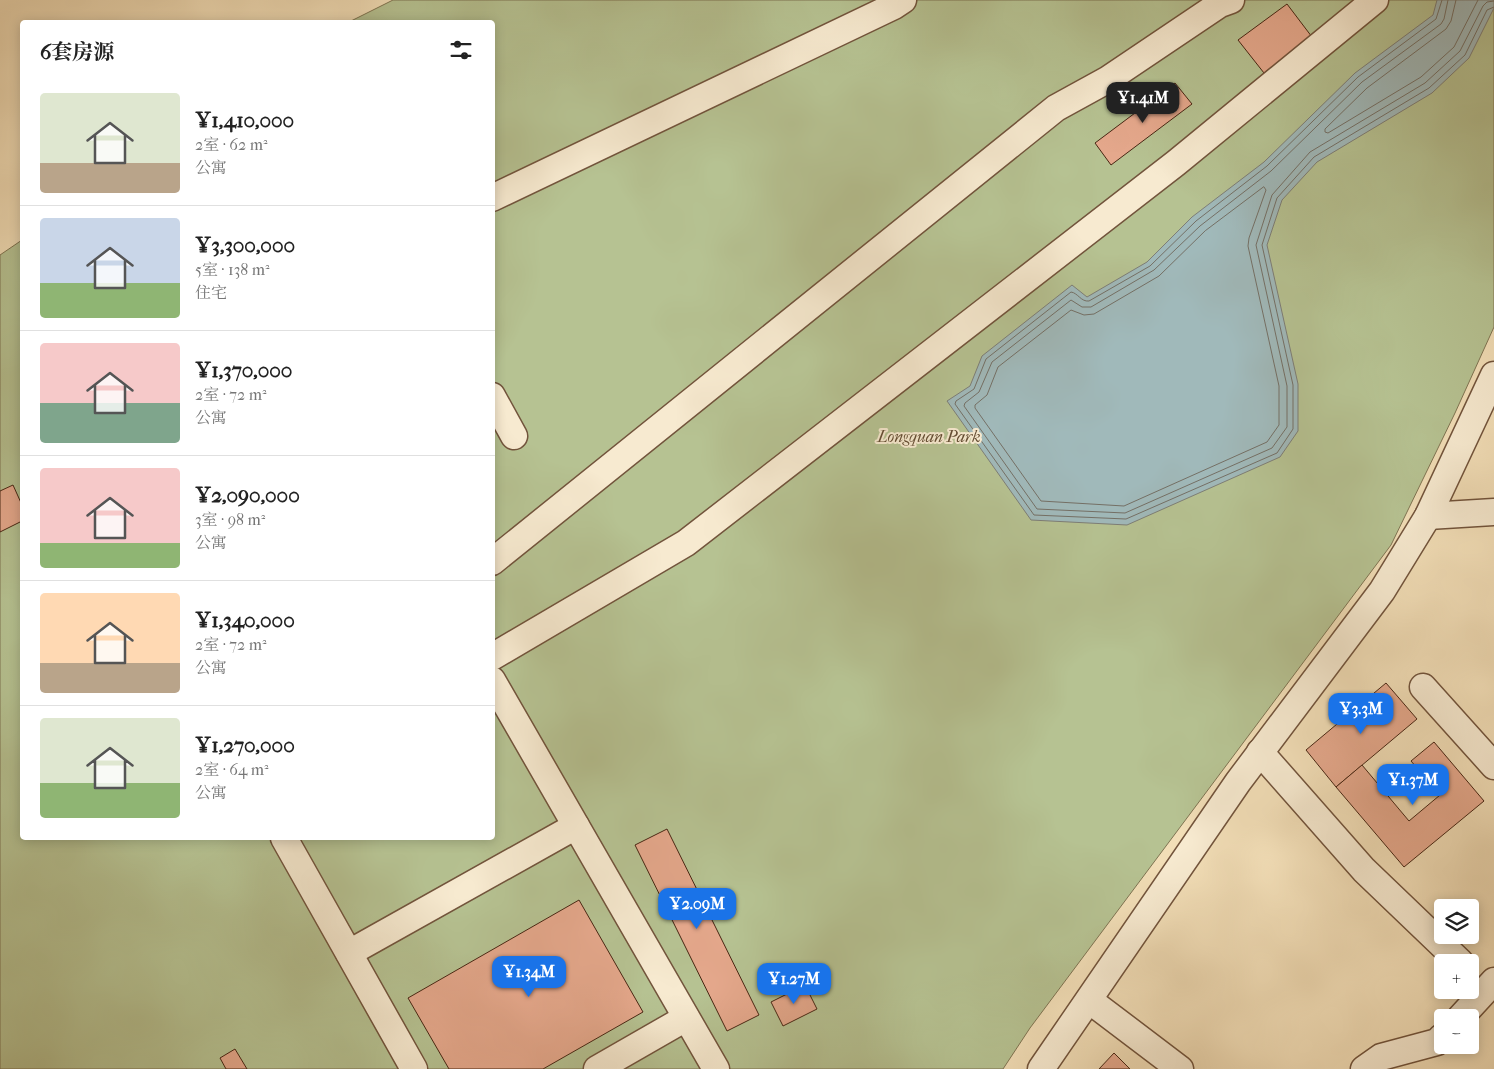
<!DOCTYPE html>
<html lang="zh">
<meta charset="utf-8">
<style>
:root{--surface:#fff;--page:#f6f6f6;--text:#222;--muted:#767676;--line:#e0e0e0;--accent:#1a73e8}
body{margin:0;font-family:"IM FELL French Canon","Noto Serif SC",serif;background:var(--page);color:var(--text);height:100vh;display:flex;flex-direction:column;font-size:19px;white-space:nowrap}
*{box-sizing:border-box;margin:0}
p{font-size:16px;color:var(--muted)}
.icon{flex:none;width:28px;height:28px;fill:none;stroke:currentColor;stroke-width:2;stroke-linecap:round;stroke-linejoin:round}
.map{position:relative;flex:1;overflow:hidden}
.sheet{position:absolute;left:20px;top:20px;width:475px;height:820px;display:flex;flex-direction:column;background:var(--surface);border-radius:5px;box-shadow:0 2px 12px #0003}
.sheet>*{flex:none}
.tools{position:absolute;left:1434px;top:899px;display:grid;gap:10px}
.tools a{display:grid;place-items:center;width:45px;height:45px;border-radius:5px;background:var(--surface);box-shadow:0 2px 12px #0003;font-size:25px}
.price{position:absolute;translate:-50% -42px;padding:0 11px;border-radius:10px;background:var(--accent);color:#fff;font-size:16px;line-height:32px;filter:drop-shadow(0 1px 2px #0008)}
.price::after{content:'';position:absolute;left:50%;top:30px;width:15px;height:11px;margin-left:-8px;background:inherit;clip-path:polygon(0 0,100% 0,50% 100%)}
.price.active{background:#222;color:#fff}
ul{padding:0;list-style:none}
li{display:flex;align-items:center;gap:15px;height:125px;padding:0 20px}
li+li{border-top:1px solid var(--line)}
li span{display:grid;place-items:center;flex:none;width:140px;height:100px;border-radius:5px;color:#555}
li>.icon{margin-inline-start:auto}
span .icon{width:60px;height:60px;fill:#fffc;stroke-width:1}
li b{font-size:21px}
h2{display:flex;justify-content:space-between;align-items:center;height:60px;padding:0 20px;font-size:21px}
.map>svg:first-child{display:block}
.green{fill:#b6c292;stroke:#7f7452}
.water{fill:#a0b9ba;stroke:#7d7e77}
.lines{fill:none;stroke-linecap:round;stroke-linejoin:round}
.shore{stroke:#747066;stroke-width:1}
.building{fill:#e5a88c;stroke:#482613}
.minor-casing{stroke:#72543c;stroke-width:29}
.minor{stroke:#f7ead0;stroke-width:26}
.labels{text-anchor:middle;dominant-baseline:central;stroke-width:4;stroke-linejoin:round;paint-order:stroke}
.park-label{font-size:16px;font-style:italic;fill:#644d33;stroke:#f7ead0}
</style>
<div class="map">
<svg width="1494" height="1069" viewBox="0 0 1494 1069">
<rect width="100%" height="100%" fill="#f2deb7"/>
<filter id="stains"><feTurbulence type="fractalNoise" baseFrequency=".004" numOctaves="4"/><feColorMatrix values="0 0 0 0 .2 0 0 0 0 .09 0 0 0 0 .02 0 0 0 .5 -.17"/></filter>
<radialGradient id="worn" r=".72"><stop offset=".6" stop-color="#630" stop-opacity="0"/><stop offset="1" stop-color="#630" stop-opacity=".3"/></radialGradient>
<path class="green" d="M 393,0 L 1494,0 L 1494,327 L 1455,413 L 1391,545 L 1030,1028 L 1003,1069 L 0,1069 L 0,255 L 22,240 L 22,838 L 492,838 L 492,22 L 349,22 Z"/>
<path class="water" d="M 1437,0 L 1494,0 L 1494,8 L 1469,58 L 1432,93 L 1317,162 L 1282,200 L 1267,245 L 1298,384 L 1298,431 L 1280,457 L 1127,525 L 1031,520 L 947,401 L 970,386 L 982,356 L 1072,285 L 1087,297 L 1147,262 L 1192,217 L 1264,162 L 1355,73 L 1433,15 Z"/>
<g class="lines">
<g class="shore">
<path d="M 1442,0 L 1436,19 L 1358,77 L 1267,166 L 1196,221 L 1150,266 L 1089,301 C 1081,302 1078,293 1071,292 L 986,359 L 974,389 L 956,401 L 955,404 L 1034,515 L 1126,519 L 1277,453 L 1293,429 L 1293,385 L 1262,245 L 1277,198 L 1314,157 L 1429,88 L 1465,55 L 1487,10 L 1494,7"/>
<path d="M 1448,0 L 1444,19 L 1441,24 L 1362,82 L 1271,171 L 1200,226 L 1154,270 L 1091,307 L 1082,307 L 1071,300 L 992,362 L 979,392 L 965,403 L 964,406 L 1037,509 L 1125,513 L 1272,448 L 1287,427 L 1287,386 L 1256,245 L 1272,195 L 1310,152 L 1425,83 L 1460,51 L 1483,6 L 1487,2 L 1494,1"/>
<path d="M 1456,0 L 1451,21 L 1446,29 L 1367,88 L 1325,129 L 1325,132 L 1328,133 L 1421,77 L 1454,47 L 1478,0"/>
<path d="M 1264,187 L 1266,190 L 1249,238 L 1248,246 L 1279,386 L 1279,425 L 1267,442 L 1124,506 L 1041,501 L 975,408 L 975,405 L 987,395 L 998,367 L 1071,310 L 1084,315 L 1094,314 L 1159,276 L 1205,231 Z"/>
</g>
</g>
<g class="building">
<path d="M 1287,4 L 1312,37 L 1264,73 L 1238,40 Z"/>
<path d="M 1175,83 L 1192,104 L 1111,165 L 1095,143 Z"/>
<path d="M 13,485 L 22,505 L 22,521 L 0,532 L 0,491 Z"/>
<path d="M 1386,683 L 1417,719 L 1336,787 L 1306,750 Z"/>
<path d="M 1434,742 L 1484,801 L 1404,867 L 1336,787 L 1362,765 L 1409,821 L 1440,795 L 1411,761 Z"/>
<path d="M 667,829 L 759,1015 L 727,1031 L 635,845 Z"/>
<path d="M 579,900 L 643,1012 L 543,1069 L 449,1069 L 408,998 Z"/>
<path d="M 805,985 L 817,1009 L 783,1026 L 771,1002 Z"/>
<path d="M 235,1049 L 247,1069 L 226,1069 L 220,1058 Z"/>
<path d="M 1114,1053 L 1130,1069 L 1099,1069 Z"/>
</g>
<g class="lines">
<defs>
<g id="minor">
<path d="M 492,198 L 894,6 L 903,0"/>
<path d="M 492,396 L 514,436"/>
<path d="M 1428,516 L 1494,512"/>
<path d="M 492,562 L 1056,108 L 1107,80 L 1220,4 L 1231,0"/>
<path d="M 492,657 L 686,543 L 1176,163 L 1375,0"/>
<path d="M 492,680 L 716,1069"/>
<path d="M 1423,687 L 1494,766"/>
<path d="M 1260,752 L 1364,870 L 1460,962"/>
<path d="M 284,838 L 414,1069"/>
<path d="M 349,953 L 576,826"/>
<path d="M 1089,1000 L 1180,1069"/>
<path d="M 1460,1018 L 1494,981"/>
<path d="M 597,1069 L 686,1018"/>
<path d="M 1041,1069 L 1238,782 L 1382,591 L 1428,516 L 1494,375"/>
<path d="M 1364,1069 L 1381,1057 L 1437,1042 L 1442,1037"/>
</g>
</defs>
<use href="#minor" class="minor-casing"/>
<use href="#minor" class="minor"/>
</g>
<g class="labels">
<g class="park-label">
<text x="929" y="436">Longquan Park</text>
</g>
</g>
<rect width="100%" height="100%" filter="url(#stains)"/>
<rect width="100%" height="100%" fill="url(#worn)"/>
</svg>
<div class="tools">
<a><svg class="icon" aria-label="layers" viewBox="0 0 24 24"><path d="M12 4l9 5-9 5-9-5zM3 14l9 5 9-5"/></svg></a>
<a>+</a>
<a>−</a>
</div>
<b class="price active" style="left:1143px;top:124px">¥1.41M</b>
<b class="price" style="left:1361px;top:735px">¥3.3M</b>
<b class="price" style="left:1413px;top:806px">¥1.37M</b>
<b class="price" style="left:697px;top:930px">¥2.09M</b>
<b class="price" style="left:529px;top:998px">¥1.34M</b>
<b class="price" style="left:794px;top:1005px">¥1.27M</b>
<section class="sheet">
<h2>6套房源<svg class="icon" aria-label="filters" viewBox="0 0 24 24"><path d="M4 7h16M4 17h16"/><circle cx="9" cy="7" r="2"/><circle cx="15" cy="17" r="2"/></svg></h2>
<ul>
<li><span style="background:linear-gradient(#dfe7d0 70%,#b9a48a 0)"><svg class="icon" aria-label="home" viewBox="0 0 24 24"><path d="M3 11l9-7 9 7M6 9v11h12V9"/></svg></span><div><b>¥1,410,000</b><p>2室 · 62 m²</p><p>公寓</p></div></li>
<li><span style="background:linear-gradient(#c9d6e8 65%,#8fb573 0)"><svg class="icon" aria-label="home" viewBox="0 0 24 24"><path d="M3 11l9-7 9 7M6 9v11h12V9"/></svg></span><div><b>¥3,300,000</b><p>5室 · 138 m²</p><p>住宅</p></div></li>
<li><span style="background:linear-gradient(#f6c9c9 60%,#7fa58c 0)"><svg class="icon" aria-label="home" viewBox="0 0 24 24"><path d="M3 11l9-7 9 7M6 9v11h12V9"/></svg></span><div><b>¥1,370,000</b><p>2室 · 72 m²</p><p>公寓</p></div></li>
<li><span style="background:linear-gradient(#f6c9c9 75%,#8fb573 0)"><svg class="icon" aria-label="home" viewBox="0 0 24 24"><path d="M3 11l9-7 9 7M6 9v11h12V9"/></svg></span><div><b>¥2,090,000</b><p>3室 · 98 m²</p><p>公寓</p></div></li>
<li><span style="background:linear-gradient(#ffd9b3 70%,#b9a48a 0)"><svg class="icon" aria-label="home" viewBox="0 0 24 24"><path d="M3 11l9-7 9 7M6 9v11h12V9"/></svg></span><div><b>¥1,340,000</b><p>2室 · 72 m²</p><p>公寓</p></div></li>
<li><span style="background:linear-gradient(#dfe7d0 65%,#8fb573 0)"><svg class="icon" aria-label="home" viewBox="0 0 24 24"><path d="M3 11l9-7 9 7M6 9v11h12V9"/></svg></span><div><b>¥1,270,000</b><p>2室 · 64 m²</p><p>公寓</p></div></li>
</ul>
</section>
</div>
